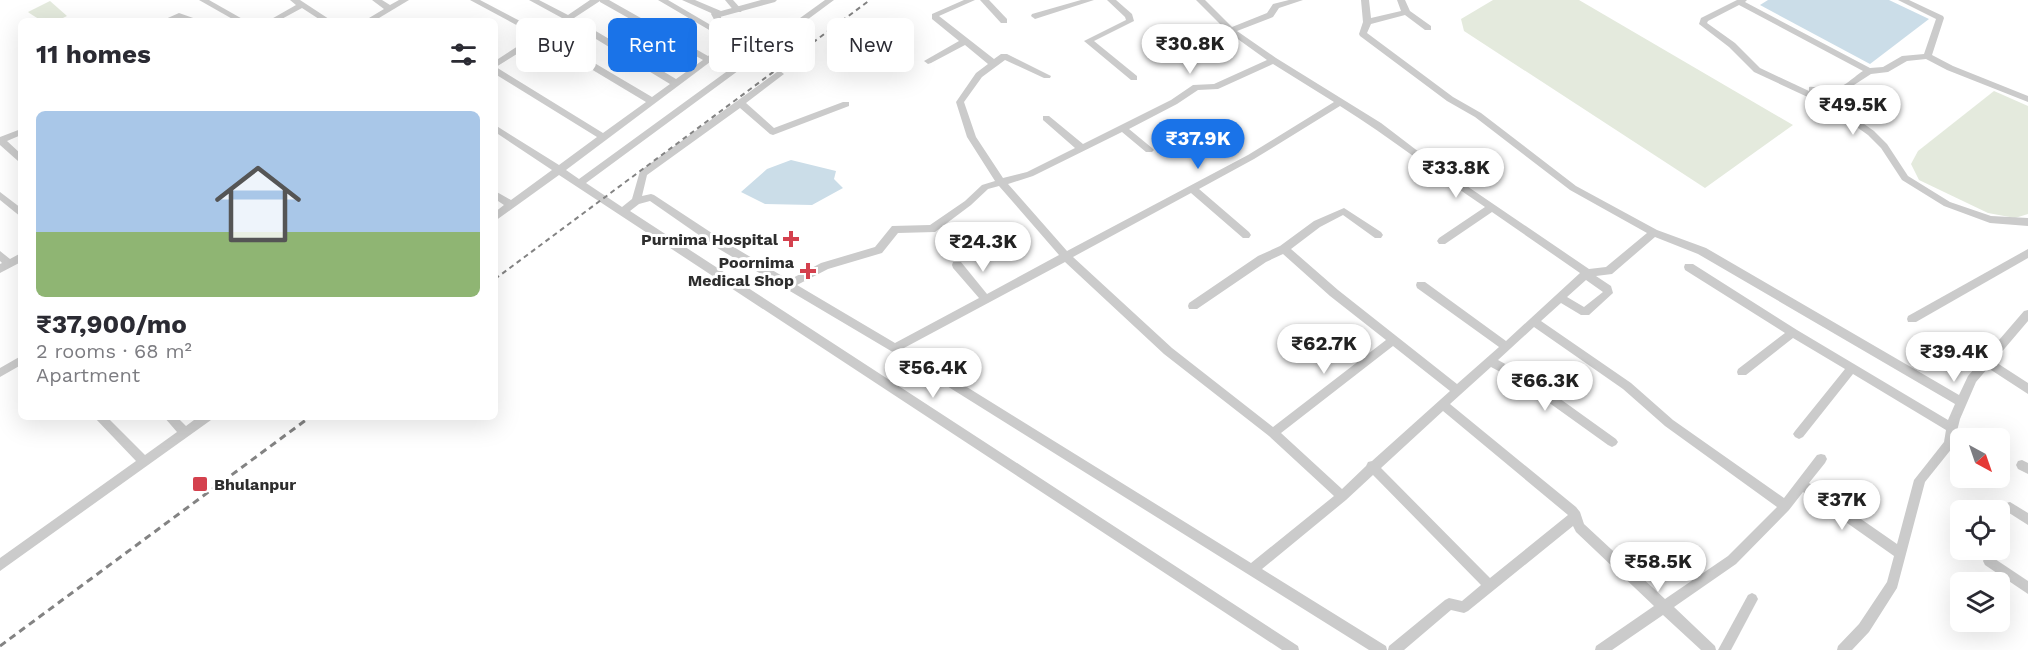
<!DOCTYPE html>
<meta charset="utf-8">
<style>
:root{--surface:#fff;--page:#f7f7f7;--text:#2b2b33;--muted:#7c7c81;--accent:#1a73e8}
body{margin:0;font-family:"Work Sans",sans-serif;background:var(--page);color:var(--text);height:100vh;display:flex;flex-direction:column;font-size:22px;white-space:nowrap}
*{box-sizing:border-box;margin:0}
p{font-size:20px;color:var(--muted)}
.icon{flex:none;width:33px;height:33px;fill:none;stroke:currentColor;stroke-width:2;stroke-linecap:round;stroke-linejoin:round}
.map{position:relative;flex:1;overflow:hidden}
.drawer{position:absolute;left:18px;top:18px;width:480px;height:402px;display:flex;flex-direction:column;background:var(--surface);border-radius:9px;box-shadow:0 6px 24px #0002}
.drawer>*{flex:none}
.top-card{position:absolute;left:516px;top:18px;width:570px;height:54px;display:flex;gap:12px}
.needle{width:39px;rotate:140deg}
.controls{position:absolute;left:1950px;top:428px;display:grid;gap:12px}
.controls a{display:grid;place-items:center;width:60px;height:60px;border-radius:9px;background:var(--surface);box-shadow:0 6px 24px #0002;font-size:30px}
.price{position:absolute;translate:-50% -51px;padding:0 14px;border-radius:21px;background:#fff;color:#222;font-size:20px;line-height:39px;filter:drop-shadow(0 2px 3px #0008)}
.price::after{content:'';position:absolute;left:50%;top:36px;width:18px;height:14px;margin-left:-9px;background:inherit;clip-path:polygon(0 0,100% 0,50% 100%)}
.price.on{background:var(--accent);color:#fff}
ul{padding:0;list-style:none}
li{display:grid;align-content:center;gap:12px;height:318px;padding:0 18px}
li span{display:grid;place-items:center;height:186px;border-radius:9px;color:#555}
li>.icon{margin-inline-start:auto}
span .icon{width:108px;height:108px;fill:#fffc;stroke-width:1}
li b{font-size:26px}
h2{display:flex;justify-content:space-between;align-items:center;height:72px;padding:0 18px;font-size:26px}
.chip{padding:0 21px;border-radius:9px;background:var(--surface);box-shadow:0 6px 24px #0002;font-size:21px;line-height:54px}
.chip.on{background:var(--accent);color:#fff}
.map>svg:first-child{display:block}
.green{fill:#e4eadd}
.water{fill:#cbdde8}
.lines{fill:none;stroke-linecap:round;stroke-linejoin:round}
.minor{fill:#cbcbcb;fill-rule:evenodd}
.tertiary{fill:#cbcbcb;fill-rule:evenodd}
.rail-far1{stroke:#838383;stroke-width:2;stroke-dasharray:5 4;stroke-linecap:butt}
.rail{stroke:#838383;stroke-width:3;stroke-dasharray:7 5;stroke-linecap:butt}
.poi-dot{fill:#d4414e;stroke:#fff;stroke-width:2}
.labels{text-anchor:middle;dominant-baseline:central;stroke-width:6;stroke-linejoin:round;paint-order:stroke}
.poi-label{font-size:16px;font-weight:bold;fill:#2e2e2e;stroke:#fff;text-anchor:end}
</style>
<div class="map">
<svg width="2028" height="650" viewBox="0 0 2028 650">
<rect width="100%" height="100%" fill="#fff"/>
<g class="green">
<path d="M 1493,0 L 1579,0 L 1793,125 L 1705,188 L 1464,31 L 1461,19 Z"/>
<path d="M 50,1 L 67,16 C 52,24 41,22 28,12 Z"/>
<path d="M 1994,91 L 2028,106 L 2028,214 L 2015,218 L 1988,213 L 1919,180 L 1911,164 L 1918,151 Z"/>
</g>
<g class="water">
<path d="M 1768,0 L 1889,0 L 1929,19 L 1870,64 L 1760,5 Z"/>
<path d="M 791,160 L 836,171 L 834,179 L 843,188 L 812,205 L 765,204 L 741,192 L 767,169 Z"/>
</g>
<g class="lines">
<g class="minor">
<path d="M 199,0 L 209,0 L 246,21 L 236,21 Z"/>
<path d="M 290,0 L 300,0 L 332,21 L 322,21 L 302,8 L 278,21 L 268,21 L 296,5 Z"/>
<path d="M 372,0 L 382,0 L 390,5 L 399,0 L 409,0 L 374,21 L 364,21 L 384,9 Z"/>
<path d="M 470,0 L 480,0 L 541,32 L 562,18 L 529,0 L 539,0 L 568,15 L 590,0 L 609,0 L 708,56 L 728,41 L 658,0 L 668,0 L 738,41 L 566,170 L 579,179 L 759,48 L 717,25 L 711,14 L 712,12 L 718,12 L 723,21 L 764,44 L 825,0 L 834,0 L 586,183 L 622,207 L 632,199 L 640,171 L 777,72 L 780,71 L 784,74 L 746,103 L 774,128 L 843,102 L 849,102 L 849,106 L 773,135 L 770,134 L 740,108 L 647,175 L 642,196 L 651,194 L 654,195 L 727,243 L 789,280 L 821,263 L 875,247 L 892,226 L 930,225 L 965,201 L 982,185 L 995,181 L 967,137 L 956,102 L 976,73 L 988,64 L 965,45 L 931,63 L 928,64 L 924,61 L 959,41 L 932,19 L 932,14 L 964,0 L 975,0 L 939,16 L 994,59 L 1001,54 L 1007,54 L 1051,76 L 1050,78 L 1044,78 L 1005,60 L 982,77 L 964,102 L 976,137 L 1003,178 L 1027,172 L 1075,148 L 1043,120 L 1043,116 L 1049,116 L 1083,144 L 1171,100 L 1193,85 L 1214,84 L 1267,60 L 1228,32 L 1196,0 L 1205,0 L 1232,27 L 1267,13 L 1273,4 L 1289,0 L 1303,0 L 1279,8 L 1273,17 L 1237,31 L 1276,58 L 1381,123 L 1436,165 L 1589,269 L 1606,267 L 1647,233 L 1570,190 L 1475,117 L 1447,101 L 1360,36 L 1359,34 L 1363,22 L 1361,0 L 1369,0 L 1371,18 L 1401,11 L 1397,0 L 1405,0 L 1410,11 L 1431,26 L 1431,30 L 1425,30 L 1405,15 L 1371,24 L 1367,33 L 1453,97 L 1481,113 L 1576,186 L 1657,230 L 1706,248 L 1959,395 L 1968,376 L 2024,311 L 2028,310 L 2028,321 L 1994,361 L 2028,383 L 2028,394 L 1988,368 L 1976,382 L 1960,419 L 1953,447 L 1925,482 L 1897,588 L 1869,632 L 1852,650 L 1837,650 L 1838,646 L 1859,624 L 1887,582 L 1894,556 L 1803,492 L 1789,510 L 1736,564 L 1674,607 L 1715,646 L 1716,650 L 1701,650 L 1663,615 L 1612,650 L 1595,650 L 1596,646 L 1654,606 L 1576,532 L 1573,526 L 1468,611 L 1464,613 L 1451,610 L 1404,650 L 1388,650 L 1389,646 L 1445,600 L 1449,598 L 1462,601 L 1481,585 L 1373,475 L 1346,500 L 1262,569 L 1386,646 L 1387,650 L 1369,650 L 891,351 L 719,249 L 650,201 L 639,204 L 630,211 L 1298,646 L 1299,650 L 1282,650 L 559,175 L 495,221 L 495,212 L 504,205 L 495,199 L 495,191 L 511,200 L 552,170 L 495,132 L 495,125 L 559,165 L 597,137 L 495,74 L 495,61 L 535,35 ZM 600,1 L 600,2 L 703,60 L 676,79 L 574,18 ZM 568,22 L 670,84 L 652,97 L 547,35 ZM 541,39 L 646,102 L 603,133 L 496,67 ZM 1273,64 L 1334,102 L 1248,155 L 1067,251 L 1008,184 L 1033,176 L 1122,132 L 1146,152 L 1152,152 L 1154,150 L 1152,148 L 1129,129 L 1177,104 L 1198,90 L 1218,89 ZM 1340,106 C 1390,137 1436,174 1485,207 L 1439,238 L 1437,241 L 1439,244 L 1445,244 L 1492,212 L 1580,273 L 1506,341 L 1425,282 L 1417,282 L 1416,285 L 1417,288 L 1499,347 L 1457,384 L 1338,290 L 1291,249 L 1320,227 L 1343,215 L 1375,238 L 1381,238 L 1383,235 L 1381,232 L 1344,208 L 1314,221 L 1280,246 L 1258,256 L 1189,303 L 1188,306 L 1189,309 L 1197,309 L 1266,262 L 1283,254 L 1330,296 L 1386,340 L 1273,427 L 1172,348 L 1073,257 L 1191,193 L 1243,238 L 1249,238 L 1251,235 L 1249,232 L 1199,189 L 1254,159 ZM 999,186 L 1059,255 L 987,294 L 961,262 L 953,262 L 952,265 L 953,268 L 979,298 L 895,343 L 797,285 L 828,269 L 882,253 L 898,233 L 935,232 L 971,205 L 988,189 ZM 1655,237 L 1698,254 L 1955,404 L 1948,420 L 1797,330 L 1693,264 L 1685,264 L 1684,267 L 1685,270 L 1785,333 L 1738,369 L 1737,372 L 1738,375 L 1746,375 L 1793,338 L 1845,369 L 1795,431 L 1793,434 L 1795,437 L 1799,439 L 1803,437 L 1853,374 L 1946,430 L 1944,442 L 1914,480 L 1897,544 L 1809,483 L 1825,463 L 1827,459 L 1825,455 L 1821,454 L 1817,455 L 1784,498 L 1673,420 L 1631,383 L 1541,321 L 1561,303 L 1581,315 L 1589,315 L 1613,293 L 1611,286 L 1596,276 L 1612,274 ZM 1065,262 L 1164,354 L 1269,436 L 1334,496 L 1251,563 L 904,348 ZM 1586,280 L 1603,292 L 1584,307 L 1567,297 ZM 1534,327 L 1623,389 L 1665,426 L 1777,507 L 1728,556 L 1665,599 L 1584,524 L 1580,512 L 1576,507 L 1450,404 L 1491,367 L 1523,384 L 1608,445 L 1612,447 L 1616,445 L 1618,442 L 1616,439 L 1531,378 L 1498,360 ZM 1393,346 L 1450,391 L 1372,461 L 1368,462 L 1366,466 L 1342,489 L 1281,433 ZM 1443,411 L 1568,515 L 1490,578 L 1381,468 Z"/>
<path d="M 725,0 L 733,0 L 742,10 L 741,12 L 735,12 Z"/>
<path d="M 980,0 L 989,0 L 1007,19 L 1007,23 L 1001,23 Z"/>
<path d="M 1081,0 L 1094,0 L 1035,19 L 1031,16 L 1032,14 Z"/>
<path d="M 1107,0 L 1116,0 L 1132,14 L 1134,21 L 1094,41 L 1137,76 L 1137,80 L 1131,80 L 1084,41 L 1126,20 L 1125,17 Z"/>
<path d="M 1737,0 L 1747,0 L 1745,2 L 1870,68 L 1883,67 L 1902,56 L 1924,54 L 1936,19 L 1898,0 L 1909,0 L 1943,16 L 1944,18 L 1932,55 L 1953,66 L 2028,96 L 2028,102 L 1947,70 L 1926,59 L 1907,61 L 1888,72 L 1871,74 L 1840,94 L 1830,96 L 1811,92 L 1833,102 L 1874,131 L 1887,144 L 1908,176 L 1950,202 L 1991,216 L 2028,218 L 2028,226 L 1990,223 L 1944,206 L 1902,180 L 1881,148 L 1868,135 L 1827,106 L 1754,72 L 1729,47 L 1699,24 L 1701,18 ZM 1739,5 L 1863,71 C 1852,78 1842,90 1828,90 C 1821,90 1816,86 1809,87 L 1809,91 L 1760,68 L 1735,43 L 1707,23 L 1708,21 Z"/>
<path d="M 179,13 L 196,19 L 197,21 C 184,21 174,21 161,21 Z"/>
<path d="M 21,129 L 21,135 L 7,141 L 21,154 L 21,162 L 18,161 L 0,145 L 0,137 Z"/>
<path d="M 0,192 L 21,208 L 21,217 L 0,200 Z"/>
<path d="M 2028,249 L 2028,258 L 1916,322 L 1908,322 L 1907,319 L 1908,316 Z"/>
<path d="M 0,251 L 10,259 L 21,253 L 21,262 L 0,273 L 0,264 L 2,263 L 0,261 Z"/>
<path d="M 21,356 L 21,365 L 0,377 L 0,368 Z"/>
<path d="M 94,417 L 107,417 L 145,455 L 177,432 L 164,417 L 177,417 L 186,426 L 198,417 L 213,417 L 211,420 L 0,571 L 0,558 L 136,461 Z"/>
<path d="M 2022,460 L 2028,463 L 2028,474 L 2018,469 L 2016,465 L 2018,461 Z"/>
<path d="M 2010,502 L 2028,513 L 2028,525 L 2006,511 L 2004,507 L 2006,503 Z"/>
<path d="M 1989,555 L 2028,581 L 2028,594 L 1985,565 L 1983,561 L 1985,557 Z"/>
<path d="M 1752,593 L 1756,595 L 1758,599 L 1731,650 L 1718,650 L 1748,595 Z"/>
</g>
<path class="tertiary" d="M 682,0 L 695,0 L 721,11 L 761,0 L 777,0 L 775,2 L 720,17 Z"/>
<path class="rail-far1" d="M 495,279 L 870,0"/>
<path class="rail" d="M 0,646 L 310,417"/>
</g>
<g class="poi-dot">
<path d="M788 230h6v6h6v6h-6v6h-6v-6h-6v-6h6z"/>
<path d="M805 262h6v6h6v6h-6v6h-6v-6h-6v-6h6z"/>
<rect x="192" y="476" width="16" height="16" rx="3"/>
</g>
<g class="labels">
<g class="poi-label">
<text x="778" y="239">Purnima Hospital</text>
<text x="794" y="262">Poornima<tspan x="794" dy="18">Medical Shop</tspan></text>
<text x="214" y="484" text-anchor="start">Bhulanpur</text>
</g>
</g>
</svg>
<div class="controls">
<a><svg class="needle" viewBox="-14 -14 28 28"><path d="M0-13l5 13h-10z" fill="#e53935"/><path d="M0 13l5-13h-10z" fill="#7c7c81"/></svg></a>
<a><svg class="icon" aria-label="locate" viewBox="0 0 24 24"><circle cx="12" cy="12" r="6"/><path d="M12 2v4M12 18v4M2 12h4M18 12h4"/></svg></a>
<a><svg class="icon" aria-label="layers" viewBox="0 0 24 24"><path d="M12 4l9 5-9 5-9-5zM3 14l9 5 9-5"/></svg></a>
</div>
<b class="price" style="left:1190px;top:75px">₹30.8K</b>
<b class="price" style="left:1853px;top:136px">₹49.5K</b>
<b class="price on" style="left:1198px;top:170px">₹37.9K</b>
<b class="price" style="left:1456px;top:199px">₹33.8K</b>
<b class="price" style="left:983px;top:273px">₹24.3K</b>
<b class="price" style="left:1324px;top:375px">₹62.7K</b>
<b class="price" style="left:1954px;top:383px">₹39.4K</b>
<b class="price" style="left:933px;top:399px">₹56.4K</b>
<b class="price" style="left:1545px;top:412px">₹66.3K</b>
<b class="price" style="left:1842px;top:531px">₹37K</b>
<b class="price" style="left:1658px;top:593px">₹58.5K</b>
<div class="top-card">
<a class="chip">Buy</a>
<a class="chip on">Rent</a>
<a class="chip">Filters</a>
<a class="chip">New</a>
</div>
<section class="drawer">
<h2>11 homes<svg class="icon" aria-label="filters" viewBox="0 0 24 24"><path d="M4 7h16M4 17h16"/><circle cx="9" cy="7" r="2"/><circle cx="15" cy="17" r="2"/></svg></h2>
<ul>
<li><span style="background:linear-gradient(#a9c7e8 65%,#8fb573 0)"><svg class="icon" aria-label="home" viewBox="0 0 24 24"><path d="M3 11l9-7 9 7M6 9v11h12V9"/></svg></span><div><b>₹37,900/mo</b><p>2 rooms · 68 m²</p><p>Apartment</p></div></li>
</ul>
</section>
</div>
